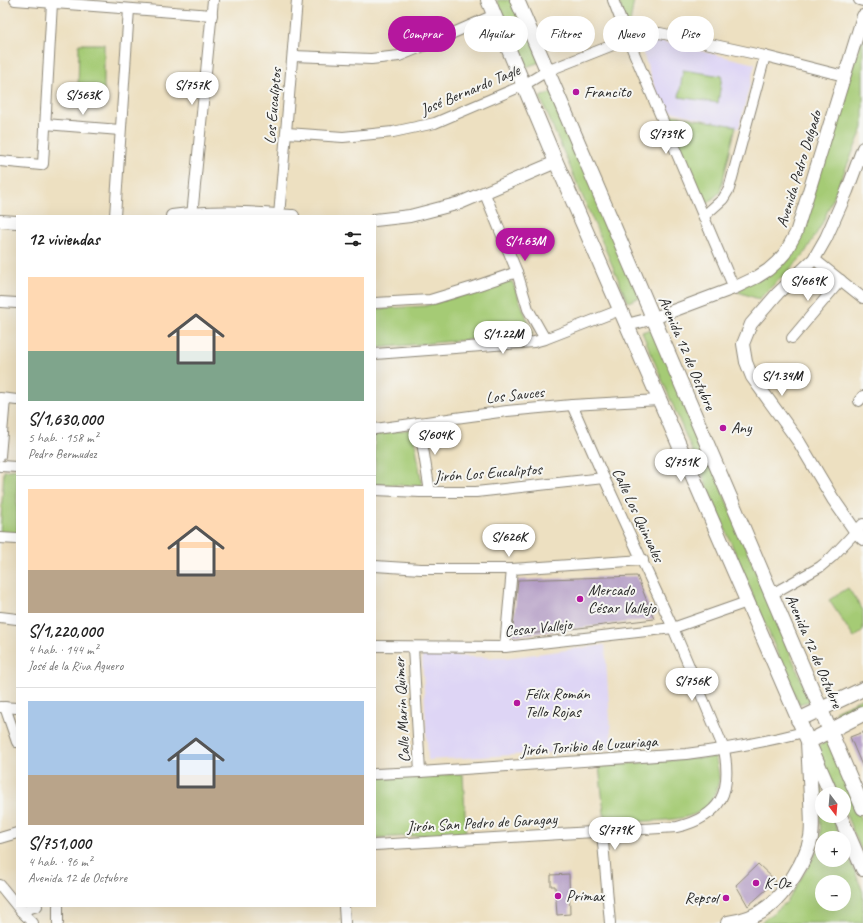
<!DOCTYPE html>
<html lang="es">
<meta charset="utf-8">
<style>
:root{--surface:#fff;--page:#f6f6f6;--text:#222;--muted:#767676;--line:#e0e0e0;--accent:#b5179e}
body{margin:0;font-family:Caveat,sans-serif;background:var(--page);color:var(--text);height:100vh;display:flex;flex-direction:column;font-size:15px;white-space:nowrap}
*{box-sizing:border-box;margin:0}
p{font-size:13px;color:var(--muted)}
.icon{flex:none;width:22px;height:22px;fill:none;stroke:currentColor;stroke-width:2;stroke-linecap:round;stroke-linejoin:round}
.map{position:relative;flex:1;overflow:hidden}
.drawer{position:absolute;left:16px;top:215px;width:360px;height:692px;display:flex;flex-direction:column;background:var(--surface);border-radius:0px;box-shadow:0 4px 16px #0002}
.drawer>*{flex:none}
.top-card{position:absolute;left:388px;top:16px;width:380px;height:36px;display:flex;gap:8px}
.needle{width:26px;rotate:164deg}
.fabs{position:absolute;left:815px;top:787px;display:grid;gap:8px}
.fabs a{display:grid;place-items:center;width:36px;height:36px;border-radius:50%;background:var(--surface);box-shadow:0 4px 16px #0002;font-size:20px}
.price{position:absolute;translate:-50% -34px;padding:0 9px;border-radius:14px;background:#fff;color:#222;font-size:13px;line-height:26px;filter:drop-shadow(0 1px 2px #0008)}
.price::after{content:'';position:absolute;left:50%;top:24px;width:12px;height:9px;margin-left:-6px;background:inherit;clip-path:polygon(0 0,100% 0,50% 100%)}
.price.selected{background:var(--accent);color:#fff}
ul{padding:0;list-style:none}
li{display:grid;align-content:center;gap:8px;height:212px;padding:0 12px}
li+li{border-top:1px solid var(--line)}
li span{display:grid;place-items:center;height:124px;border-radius:0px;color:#555}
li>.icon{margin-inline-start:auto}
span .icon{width:72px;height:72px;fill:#fffc;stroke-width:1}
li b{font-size:17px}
h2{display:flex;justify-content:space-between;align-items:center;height:48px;padding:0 12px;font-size:17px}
.chip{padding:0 14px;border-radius:18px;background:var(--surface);box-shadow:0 4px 16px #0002;font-size:14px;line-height:36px}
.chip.selected{background:var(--accent);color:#fff}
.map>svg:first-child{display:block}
.built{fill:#ded5f5}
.green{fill:#a5cb75;stroke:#687b50;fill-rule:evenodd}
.building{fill:#b29bc4}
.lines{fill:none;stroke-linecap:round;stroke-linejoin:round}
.minor-casing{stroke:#8c8676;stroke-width:12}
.tertiary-casing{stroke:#8c8676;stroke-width:14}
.secondary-casing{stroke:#8c8676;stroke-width:16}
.minor{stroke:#fff;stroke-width:10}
.tertiary{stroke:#fff;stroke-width:12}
.secondary{stroke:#fff;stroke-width:14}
.poi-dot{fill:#b5179e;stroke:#f6f6f2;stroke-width:1.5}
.labels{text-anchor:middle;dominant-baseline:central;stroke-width:4;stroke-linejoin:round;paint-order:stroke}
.street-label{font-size:16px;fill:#2b2b2b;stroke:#f6f6f2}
.poi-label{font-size:16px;fill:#2b2b2b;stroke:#f6f6f2;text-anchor:start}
</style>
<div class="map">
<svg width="863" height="923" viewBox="0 0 863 923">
<rect width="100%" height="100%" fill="#f6f6f2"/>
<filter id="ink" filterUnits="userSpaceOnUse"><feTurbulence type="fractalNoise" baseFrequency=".025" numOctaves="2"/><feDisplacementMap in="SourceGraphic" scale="8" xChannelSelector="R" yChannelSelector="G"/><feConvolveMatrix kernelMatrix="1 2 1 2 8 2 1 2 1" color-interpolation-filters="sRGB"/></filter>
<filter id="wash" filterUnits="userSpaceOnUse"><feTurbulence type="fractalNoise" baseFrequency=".012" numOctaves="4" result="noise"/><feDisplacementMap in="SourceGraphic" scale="16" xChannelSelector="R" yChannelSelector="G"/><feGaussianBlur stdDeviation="0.9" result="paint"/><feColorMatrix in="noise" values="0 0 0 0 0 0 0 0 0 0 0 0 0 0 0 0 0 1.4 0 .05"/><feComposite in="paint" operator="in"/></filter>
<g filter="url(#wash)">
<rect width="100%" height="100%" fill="#ede0c1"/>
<g class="built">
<path d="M 659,41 L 755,64 L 739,128 L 662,109 L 641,47 Z"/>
<path d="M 605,645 L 612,749 L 428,760 L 422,655 L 505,658 Z"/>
</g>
<g class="green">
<path d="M 497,0 L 516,0 L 543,61 L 526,67 Z"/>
<path d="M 618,0 L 634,0 L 629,29 Z"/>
<path d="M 863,35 L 863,128 L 822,224 L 803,256 L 759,299 L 738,292 L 799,239 Z"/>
<path d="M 79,44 L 104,44 L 104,93 L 78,93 Z"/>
<path d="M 683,70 L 722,76 L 718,103 L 679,97 Z"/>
<path d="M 555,91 L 641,297 L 628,302 L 540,97 Z"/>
<path d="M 667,114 L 736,126 L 720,192 L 704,207 Z"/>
<path d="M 512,281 L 533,334 L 375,348 L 375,309 L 425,306 Z"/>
<path d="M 654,328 L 810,701 L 799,704 L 642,332 Z"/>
<path d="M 413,429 L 422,486 L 375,484 L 375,434 Z"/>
<path d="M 17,469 L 17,535 L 0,534 L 4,471 Z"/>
<path d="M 848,588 L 863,610 L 863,631 L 854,638 L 829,600 Z"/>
<path d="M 863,698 L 863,710 L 842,722 L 835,711 Z"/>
<path d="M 828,741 L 863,825 L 863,849 L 861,850 L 844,810 L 844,794 L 837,794 L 817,747 Z"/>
<path d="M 715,757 C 717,764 719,772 719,778 C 718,792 710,807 697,813 C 679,823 627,821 605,822 L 599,766 Z"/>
<path d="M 463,774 L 466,833 L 375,838 L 375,778 Z"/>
<path d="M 819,783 L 823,794 L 822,794 L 822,816 L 832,816 L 841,838 L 822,838 L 822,860 L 844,860 L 844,845 L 863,892 L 863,923 L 760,923 L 787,902 L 821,845 ZM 822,882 L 844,882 L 844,904 L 822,904 Z"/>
</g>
<g id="blocks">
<g class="building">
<path d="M 637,576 L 654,619 L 512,636 L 518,580 Z"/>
<path d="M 863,732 L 863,768 L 850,737 Z"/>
<path d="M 758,864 L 776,881 L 748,906 L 736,885 Z"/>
<path d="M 569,874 L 570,914 L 557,915 L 555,886 L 551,886 L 551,875 Z"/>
</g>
</g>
</g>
<g filter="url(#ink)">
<use href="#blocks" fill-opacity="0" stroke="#8c8676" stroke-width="1"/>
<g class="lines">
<defs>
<g id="minor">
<path d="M 15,0 L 212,15"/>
<path d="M 613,0 L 628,39 L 734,288"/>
<path d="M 859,0 L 863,1"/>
<path d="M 293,56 L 371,59 L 399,56 L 426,45 L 494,15"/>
<path d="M 45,124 L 120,130"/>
<path d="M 287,133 L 343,137 L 393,132 L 435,123 L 524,85 L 547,71 L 628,39 L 660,33 L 765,56 L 844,76"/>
<path d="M 0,161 L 41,165 L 43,164 L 52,3"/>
<path d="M 485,194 L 517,272 L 528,309 L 545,339"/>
<path d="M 115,216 L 129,9"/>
<path d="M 192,216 L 213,0"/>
<path d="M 279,216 L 297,0"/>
<path d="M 704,216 L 723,199 L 729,189 L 765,56"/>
<path d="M 814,259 L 863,298"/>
<path d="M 0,302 L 17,303"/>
<path d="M 375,303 L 430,300 L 473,287 L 517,272"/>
<path d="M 792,338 L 841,280"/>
<path d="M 375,354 L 534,342 L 545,339 L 620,310"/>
<path d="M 0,398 L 17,400"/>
<path d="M 859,401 L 863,396"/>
<path d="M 419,423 L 430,492"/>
<path d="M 375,429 L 507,411 L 572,405 L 659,400"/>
<path d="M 0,456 L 5,399"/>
<path d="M 0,466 L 17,467"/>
<path d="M 375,490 L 420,492 L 476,492 L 604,478"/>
<path d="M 0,538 L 17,539"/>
<path d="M 375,566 L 421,569 L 512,569 L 643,560"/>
<path d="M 772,594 L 820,567 L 832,557 L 863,524"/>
<path d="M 0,617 L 17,619"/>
<path d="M 375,646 L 505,647 L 673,628 L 747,602"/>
<path d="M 413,647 L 420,772"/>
<path d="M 505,647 L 512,569"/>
<path d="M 0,707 L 17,708"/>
<path d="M 5,707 L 17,742"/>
<path d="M 375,774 L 420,772 L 686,754 C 726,749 765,742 804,732"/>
<path d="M 602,831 L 610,923"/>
<path d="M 0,838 L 17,833"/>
<path d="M 375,845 L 677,827 C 722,816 732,792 724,749 L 673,628 L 604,478 L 572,405"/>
<path d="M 0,885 L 21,911 L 33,923"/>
<path d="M 344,906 L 345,923"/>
<path d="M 21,911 L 37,906"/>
<path d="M 58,923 L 58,906"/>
</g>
<g id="tertiary">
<path d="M 863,148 L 847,191 L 826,238 L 814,259 L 778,293 L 751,324 L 743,344 L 746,362 L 752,377 L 799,442 L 833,499 L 856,532 L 863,539"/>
<path d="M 172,216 C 215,210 251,213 293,216"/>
<path d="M 375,220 L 410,216 L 460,203 L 556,162"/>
<path d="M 0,221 L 17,222"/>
<path d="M 627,325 L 654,318 L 734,288 L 757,277 L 768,270 L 777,262 L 785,253 L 796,233 L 863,16"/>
</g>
<g id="secondary">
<path d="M 488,0 L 556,162 L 831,794"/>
<path d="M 517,0 L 863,808"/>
<path d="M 798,720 L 863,689"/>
<path d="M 840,816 L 863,869"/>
<path d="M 728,923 C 742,921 757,916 768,907 C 785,894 807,859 811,837 C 813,825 811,810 811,798 C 810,779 809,761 808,742 L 863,714"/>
</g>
</defs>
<use href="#minor" class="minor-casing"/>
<use href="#tertiary" class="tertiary-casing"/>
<use href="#secondary" class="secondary-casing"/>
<use href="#minor" class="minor"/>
<use href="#tertiary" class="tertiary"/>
<use href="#secondary" class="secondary"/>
</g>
</g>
<g class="poi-dot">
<circle cx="576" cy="92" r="4"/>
<circle cx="723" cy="428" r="4"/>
<circle cx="580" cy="599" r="4"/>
<circle cx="517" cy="703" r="4"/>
<circle cx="756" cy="883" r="4"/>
<circle cx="558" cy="896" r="4"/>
<circle cx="726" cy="898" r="4"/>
</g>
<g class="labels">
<g class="street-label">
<text transform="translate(470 90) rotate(-23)">José Bernardo Tagle</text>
<text transform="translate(273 106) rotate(-85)">Los Eucaliptos</text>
<text transform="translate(799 169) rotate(-73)">Avenida Pedro Delgado</text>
<text transform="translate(687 353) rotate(67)">Avenida 12 de Octubre</text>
<text transform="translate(515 395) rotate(-6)">Los Sauces</text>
<text transform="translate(488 473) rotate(-4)">Jirón Los Eucaliptos</text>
<text transform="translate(638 515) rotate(65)">Calle Los Quinuales</text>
<text transform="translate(538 628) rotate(-6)">Cesar Vallejo</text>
<text transform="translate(814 651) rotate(67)">Avenida 12 de Octubre</text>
<text transform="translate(402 710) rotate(-93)">Calle Marin Quimer</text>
<text transform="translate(589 746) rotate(-4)">Jirón Toribio de Luzuriaga</text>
<text transform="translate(482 823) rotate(-3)">Jirón San Pedro de Garagay</text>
</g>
<g class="poi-label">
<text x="584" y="92">Francito</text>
<text x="731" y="428">Any</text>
<text x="588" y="590">Mercado<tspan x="588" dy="18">César Vallejo</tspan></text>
<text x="525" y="694">Félix Román<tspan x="525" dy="18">Tello Rojas</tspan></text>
<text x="764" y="883">K-Oz</text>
<text x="566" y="896">Primax</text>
<text x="718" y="898" text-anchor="end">Repsol</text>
</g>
</g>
</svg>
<div class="fabs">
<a><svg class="needle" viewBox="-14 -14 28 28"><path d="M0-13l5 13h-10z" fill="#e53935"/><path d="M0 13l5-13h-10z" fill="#767676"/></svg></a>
<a>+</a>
<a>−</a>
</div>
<b class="price" style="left:192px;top:106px">S/757K</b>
<b class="price" style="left:83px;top:116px">S/563K</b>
<b class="price" style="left:666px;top:155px">S/739K</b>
<b class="price selected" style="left:525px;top:262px">S/1.63M</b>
<b class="price" style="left:808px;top:302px">S/669K</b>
<b class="price" style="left:503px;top:355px">S/1.22M</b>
<b class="price" style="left:782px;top:397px">S/1.34M</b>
<b class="price" style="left:435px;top:456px">S/604K</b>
<b class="price" style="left:681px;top:483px">S/751K</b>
<b class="price" style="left:509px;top:558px">S/626K</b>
<b class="price" style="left:692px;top:702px">S/756K</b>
<b class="price" style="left:615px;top:851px">S/779K</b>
<div class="top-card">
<a class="chip selected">Comprar</a>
<a class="chip">Alquilar</a>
<a class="chip">Filtros</a>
<a class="chip">Nuevo</a>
<a class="chip">Piso</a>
</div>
<section class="drawer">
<h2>12 viviendas<svg class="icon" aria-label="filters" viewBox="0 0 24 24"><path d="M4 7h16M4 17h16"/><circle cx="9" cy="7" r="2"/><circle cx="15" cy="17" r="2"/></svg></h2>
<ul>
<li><span style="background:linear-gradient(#ffd9b3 60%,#7fa58c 0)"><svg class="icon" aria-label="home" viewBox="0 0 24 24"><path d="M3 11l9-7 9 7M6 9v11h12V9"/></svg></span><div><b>S/1,630,000</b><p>5 hab. · 158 m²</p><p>Pedro Bermudez</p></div></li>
<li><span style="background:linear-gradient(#ffd9b3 65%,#b9a48a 0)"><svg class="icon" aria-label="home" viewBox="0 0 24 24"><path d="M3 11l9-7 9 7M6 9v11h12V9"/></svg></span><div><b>S/1,220,000</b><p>4 hab. · 144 m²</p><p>José de la Riva Aguero</p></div></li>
<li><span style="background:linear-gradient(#a9c7e8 60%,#b9a48a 0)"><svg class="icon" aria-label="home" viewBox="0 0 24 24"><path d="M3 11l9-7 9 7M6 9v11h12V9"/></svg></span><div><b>S/751,000</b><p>4 hab. · 96 m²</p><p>Avenida 12 de Octubre</p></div></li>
</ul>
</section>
</div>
